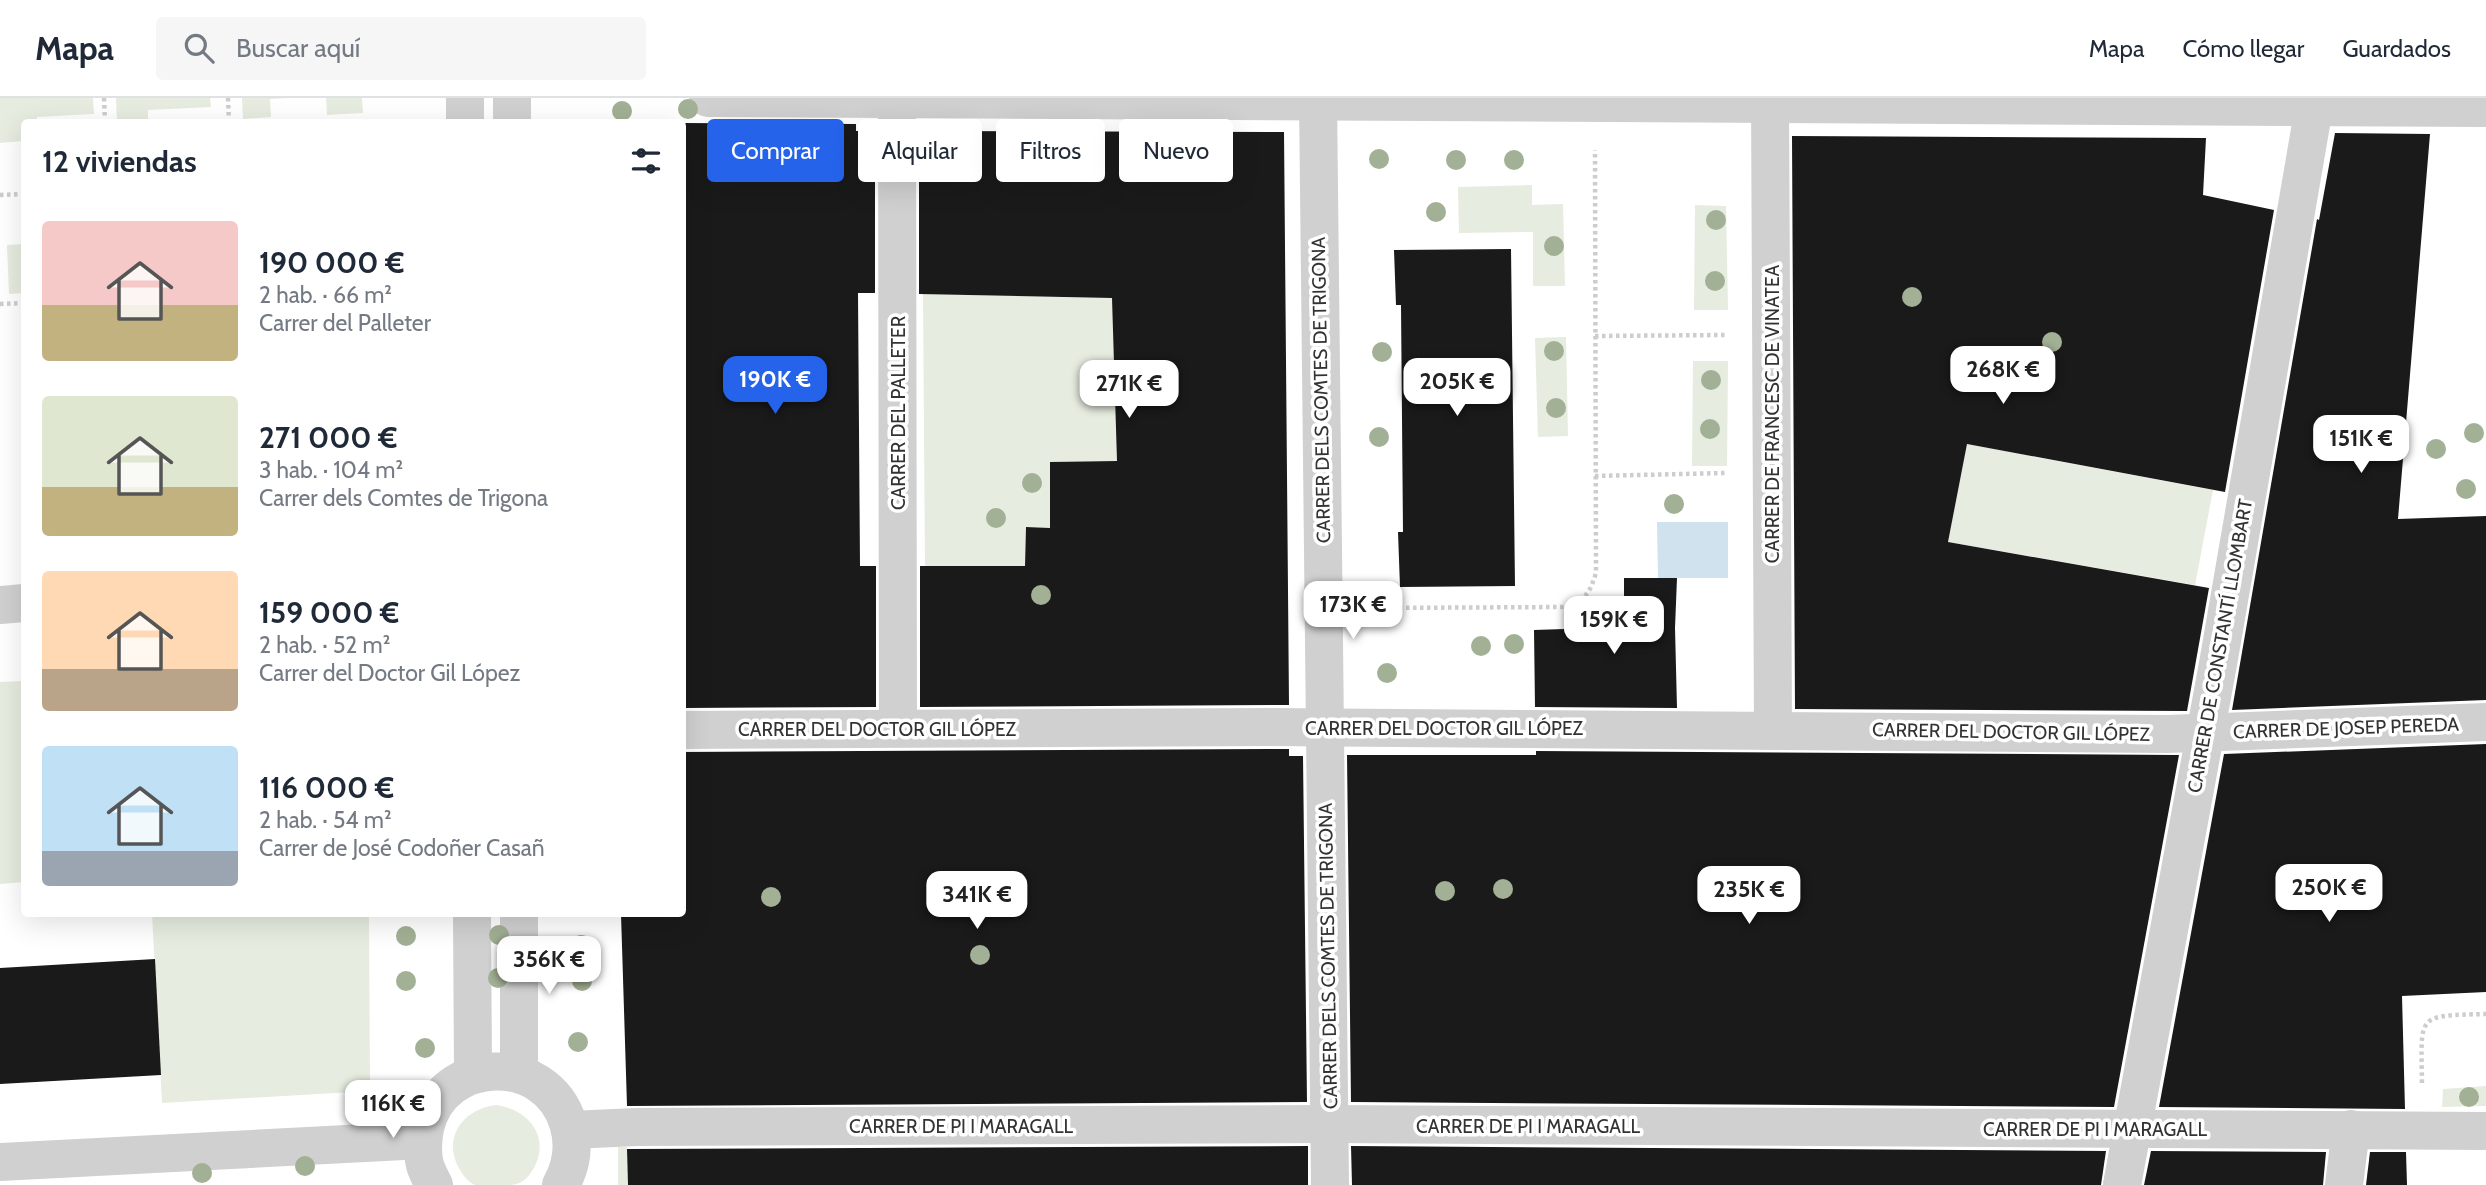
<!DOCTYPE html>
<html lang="es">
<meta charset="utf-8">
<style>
:root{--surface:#fff;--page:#f6f6f7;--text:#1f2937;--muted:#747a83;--line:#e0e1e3;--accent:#2563eb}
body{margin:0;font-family:Cabin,sans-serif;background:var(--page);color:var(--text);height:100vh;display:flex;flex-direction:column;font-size:26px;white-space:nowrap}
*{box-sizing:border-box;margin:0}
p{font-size:23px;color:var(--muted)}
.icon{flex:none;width:38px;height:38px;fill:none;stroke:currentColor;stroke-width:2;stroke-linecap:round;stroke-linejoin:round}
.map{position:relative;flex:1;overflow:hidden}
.side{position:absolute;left:21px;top:21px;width:665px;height:798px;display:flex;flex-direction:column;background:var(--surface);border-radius:7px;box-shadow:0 7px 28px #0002}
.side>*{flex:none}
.guide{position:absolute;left:707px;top:21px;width:665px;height:63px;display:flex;gap:14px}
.price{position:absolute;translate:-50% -60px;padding:0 16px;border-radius:14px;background:#fff;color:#222;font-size:23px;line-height:46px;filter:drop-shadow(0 2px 4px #0008)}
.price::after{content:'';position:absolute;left:50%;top:42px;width:21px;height:16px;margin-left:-10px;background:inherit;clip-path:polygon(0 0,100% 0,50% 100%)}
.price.active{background:var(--accent);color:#fff}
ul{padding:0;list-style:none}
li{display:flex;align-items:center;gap:21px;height:175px;padding:0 21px}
li span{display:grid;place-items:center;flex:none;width:196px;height:140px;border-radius:7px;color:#555}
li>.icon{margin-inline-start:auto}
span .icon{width:84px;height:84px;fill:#fffc;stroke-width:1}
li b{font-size:30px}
h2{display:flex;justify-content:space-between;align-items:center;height:84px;padding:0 21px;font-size:30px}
.chip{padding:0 24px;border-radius:7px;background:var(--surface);box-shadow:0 7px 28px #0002;font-size:24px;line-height:63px}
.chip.active{background:var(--accent);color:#fff}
header{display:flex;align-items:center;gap:42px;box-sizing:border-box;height:98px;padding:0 35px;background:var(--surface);border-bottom:2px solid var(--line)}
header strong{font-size:33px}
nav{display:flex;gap:38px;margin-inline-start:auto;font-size:24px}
.search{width:490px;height:63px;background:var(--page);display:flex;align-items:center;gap:18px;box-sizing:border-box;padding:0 24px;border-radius:7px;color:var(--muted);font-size:26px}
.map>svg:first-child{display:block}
.green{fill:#e6ecdf}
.water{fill:#cfe2ee}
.building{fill:#1a1a1a}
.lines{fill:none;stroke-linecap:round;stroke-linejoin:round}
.path{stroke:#cdcdcd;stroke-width:4.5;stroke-dasharray:3.5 3.5;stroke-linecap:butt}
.street{stroke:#d0d0d0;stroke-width:38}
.tree{fill:#a2b095}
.labels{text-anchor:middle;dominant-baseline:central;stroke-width:7;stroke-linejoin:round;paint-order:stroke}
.street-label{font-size:19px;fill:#333;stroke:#fff}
</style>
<header>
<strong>Mapa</strong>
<div class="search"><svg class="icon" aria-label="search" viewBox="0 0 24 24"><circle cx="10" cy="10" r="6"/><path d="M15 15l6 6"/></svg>Buscar aquí</div>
<nav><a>Mapa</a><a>Cómo llegar</a><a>Guardados</a></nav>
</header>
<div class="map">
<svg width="2486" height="1087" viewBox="0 0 2486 1087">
<rect width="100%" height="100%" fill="#fff"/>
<g class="green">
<path d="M 0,0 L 93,0 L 94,16 L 37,19 L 37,24 L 24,24 L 24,43 L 0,45 Z"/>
<path d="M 116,0 L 210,0 L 211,9 L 148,12 L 148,24 L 117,24 Z"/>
<path d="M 242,0 L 287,0 L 270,1 L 271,19 L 243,21 Z"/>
<path d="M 326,0 L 362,0 L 363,15 L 327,17 Z"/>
<path d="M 1532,87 L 1532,107 L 1563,106 L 1565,188 L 1533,188 L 1533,134 L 1459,135 L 1458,89 Z"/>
<path d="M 1695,107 L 1726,108 L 1728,212 L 1694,212 Z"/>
<path d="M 24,146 L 24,195 L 9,196 L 7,147 Z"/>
<path d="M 923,196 L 1113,200 L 1118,363 L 1050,364 L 1050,430 L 1026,429 L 1025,486 L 1013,534 L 1013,468 L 925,468 Z"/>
<path d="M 1566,239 L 1568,338 L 1538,339 L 1535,240 Z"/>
<path d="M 1693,263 L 1728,263 L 1727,368 L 1692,368 Z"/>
<path d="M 1967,346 L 2213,392 L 2195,487 L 1948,444 Z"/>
<path d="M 24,583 L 24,784 L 0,786 L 0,584 Z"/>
<path d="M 152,816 L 369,816 L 370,993 L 162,1005 Z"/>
<path d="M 2486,988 L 2486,1008 L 2442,1009 L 2443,991 Z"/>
<path d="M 496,1007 C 532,1012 553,1044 530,1076 C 522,1087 514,1087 502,1087 C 494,1087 482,1087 475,1087 C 469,1085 463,1077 460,1072 C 441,1040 463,1011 496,1007 Z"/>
<path d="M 618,1049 L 627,1049 L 628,1087 L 618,1087 Z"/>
</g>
<path class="water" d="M 1657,424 L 1728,424 L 1728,480 L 1658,480 Z"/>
<g class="building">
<path d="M 682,25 L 856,26 L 856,33 L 875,33 L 875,195 L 858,195 L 860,468 L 876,468 L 876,609 L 682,610 Z"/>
<path d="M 919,33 L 1284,34 L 1289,607 L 920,609 L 920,468 L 1025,468 L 1026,429 L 1050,430 L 1050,364 L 1117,363 L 1112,200 L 919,196 Z"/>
<path d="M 2335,35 L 2430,36 L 2398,421 L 2486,418 L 2486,602 L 2232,612 L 2317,121 L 2319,122 Z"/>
<path d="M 1792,38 L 2206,40 L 2203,97 L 2274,112 L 2225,394 L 1967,346 L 1948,444 L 2209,490 L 2187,613 L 1795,611 Z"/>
<path d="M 1511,151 L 1515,488 L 1400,489 L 1398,434 L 1403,434 L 1401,207 L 1396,207 L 1394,152 Z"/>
<path d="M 1624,480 L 1677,480 L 1675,530 L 1677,610 L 1535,609 L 1534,532 L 1624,529 Z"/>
<path d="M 2486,646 L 2486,894 L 2402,898 L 2405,1011 L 2159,1009 L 2224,656 Z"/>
<path d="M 1269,651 L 1289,651 L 1289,658 L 1303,658 L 1307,1004 L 627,1008 L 621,816 L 682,816 L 682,654 Z"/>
<path d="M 1536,653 L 2179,657 L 2114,1009 L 1351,1004 L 1347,657 L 1536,657 Z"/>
<path d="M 155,861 L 161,977 L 0,986 L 0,870 Z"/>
<path d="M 1308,1048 L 1308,1087 L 628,1087 L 627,1051 Z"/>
<path d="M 1351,1048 L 2106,1053 L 2101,1087 L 1352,1087 Z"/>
<path d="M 2151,1053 L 2326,1054 L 2323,1087 L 2144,1087 Z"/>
<path d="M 2370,1054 L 2406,1054 L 2407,1087 L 2366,1087 Z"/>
</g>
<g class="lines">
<g class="path">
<path d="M 104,0 L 105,24"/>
<path d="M 228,0 L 229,24"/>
<path d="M 0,97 L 24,96"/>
<path d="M 0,206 L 24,205"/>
<path d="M 1595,238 L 1725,237"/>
<path d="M 1595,378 L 1725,375"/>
<path d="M 1371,510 L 1565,509 C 1586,500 1589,497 1596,475 L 1595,52"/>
<path d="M 2422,985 C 2421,915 2416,918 2486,916"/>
</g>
<g class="street">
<path d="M 465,0 L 465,24"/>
<path d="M 512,0 L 512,24"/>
<path d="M 708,0 L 2486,10"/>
<path d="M 897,0 L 898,630"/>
<path d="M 1318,0 L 1330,1087"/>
<path d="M 1770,0 L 1773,632"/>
<path d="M 0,507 L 24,505"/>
<path d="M 682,632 L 1269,629 L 2167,636 L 2486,624"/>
<path d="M 472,816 L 473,976"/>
<path d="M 519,816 L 519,976"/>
<path d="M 570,1032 L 637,1029 L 1330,1026 L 2486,1033"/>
<path d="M 0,1064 L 423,1042"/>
<path d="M 434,1087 C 431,1081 427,1074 425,1067 C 422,1056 423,1042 425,1030 C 442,957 546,954 568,1025 C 575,1047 572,1067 561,1087"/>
<path d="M 2122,1087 L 2218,566 L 2314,9"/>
<path d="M 2344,1087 L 2351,1031"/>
</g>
</g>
<g class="tree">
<circle cx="688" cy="11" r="10"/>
<circle cx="622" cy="13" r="10"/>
<circle cx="1379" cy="61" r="10"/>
<circle cx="1456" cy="62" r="10"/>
<circle cx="1514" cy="62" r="10"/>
<circle cx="1436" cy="114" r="10"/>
<circle cx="1716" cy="122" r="10"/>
<circle cx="1554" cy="148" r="10"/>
<circle cx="1715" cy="183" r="10"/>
<circle cx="1912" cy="199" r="10"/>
<circle cx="2052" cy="244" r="10"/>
<circle cx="1554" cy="253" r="10"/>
<circle cx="1382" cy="254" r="10"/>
<circle cx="1711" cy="282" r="10"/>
<circle cx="1556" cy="310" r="10"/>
<circle cx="1710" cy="331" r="10"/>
<circle cx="2474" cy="335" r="10"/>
<circle cx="1379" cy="339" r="10"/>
<circle cx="2436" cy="351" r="10"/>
<circle cx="1032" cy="385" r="10"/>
<circle cx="2466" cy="391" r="10"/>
<circle cx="1674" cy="406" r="10"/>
<circle cx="996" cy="420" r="10"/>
<circle cx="1041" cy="497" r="10"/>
<circle cx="1514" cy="546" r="10"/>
<circle cx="1481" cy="548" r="10"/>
<circle cx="1387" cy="575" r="10"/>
<circle cx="1503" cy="791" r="10"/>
<circle cx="1445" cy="793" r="10"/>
<circle cx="771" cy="799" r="10"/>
<circle cx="499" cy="837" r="10"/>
<circle cx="406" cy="838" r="10"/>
<circle cx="581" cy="847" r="10"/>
<circle cx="980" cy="857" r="10"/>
<circle cx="498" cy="880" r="10"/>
<circle cx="406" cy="883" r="10"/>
<circle cx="582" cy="883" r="10"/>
<circle cx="578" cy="944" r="10"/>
<circle cx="425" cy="950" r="10"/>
<circle cx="2469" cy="999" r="10"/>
<circle cx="305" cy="1068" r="10"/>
<circle cx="202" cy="1075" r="10"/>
</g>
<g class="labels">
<g class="street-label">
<text transform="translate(1321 292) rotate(-91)">CARRER DELS COMTES DE TRIGONA</text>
<text transform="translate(898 315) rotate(-90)">CARRER DEL PALLETER</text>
<text transform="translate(1772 316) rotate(-90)">CARRER DE FRANCESC DE VINATEA</text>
<text transform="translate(2220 548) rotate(-80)">CARRER DE CONSTANTÍ LLOMBART</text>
<text x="1444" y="630">CARRER DEL DOCTOR GIL LÓPEZ</text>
<text transform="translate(2346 630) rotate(-2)">CARRER DE JOSEP PEREDA</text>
<text x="877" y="631">CARRER DEL DOCTOR GIL LÓPEZ</text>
<text transform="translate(2011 634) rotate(1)">CARRER DEL DOCTOR GIL LÓPEZ</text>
<text transform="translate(1328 858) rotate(-91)">CARRER DELS COMTES DE TRIGONA</text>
<text x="961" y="1028">CARRER DE PI I MARAGALL</text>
<text x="1528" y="1028">CARRER DE PI I MARAGALL</text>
<text x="2095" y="1031">CARRER DE PI I MARAGALL</text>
</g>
</g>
</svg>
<b class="price" style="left:2003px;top:308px">268K €</b>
<b class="price active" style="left:775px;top:318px">190K €</b>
<b class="price" style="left:1457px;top:320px">205K €</b>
<b class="price" style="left:1129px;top:322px">271K €</b>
<b class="price" style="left:2361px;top:377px">151K €</b>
<b class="price" style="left:1353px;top:543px">173K €</b>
<b class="price" style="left:1614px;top:558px">159K €</b>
<b class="price" style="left:2329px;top:826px">250K €</b>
<b class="price" style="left:1749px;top:828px">235K €</b>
<b class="price" style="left:977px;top:833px">341K €</b>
<b class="price" style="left:549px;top:898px">356K €</b>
<b class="price" style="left:393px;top:1042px">116K €</b>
<div class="guide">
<a class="chip active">Comprar</a>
<a class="chip">Alquilar</a>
<a class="chip">Filtros</a>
<a class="chip">Nuevo</a>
</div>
<section class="side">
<h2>12 viviendas<svg class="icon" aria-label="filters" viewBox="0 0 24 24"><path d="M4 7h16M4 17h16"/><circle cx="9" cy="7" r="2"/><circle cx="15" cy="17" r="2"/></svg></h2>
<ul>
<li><span style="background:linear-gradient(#f6c9c9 60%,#c2b280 0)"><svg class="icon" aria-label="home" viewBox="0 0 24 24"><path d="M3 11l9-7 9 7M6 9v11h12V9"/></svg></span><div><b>190 000 €</b><p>2 hab. · 66 m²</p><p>Carrer del Palleter</p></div></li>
<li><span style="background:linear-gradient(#dfe7d0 65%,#c2b280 0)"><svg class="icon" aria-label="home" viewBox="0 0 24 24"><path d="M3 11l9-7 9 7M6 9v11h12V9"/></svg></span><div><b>271 000 €</b><p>3 hab. · 104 m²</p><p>Carrer dels Comtes de Trigona</p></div></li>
<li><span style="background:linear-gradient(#ffd9b3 70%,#b9a48a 0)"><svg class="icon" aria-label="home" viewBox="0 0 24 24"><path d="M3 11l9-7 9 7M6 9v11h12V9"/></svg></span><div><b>159 000 €</b><p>2 hab. · 52 m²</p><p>Carrer del Doctor Gil López</p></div></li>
<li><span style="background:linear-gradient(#bfe0f5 75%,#9aa5b1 0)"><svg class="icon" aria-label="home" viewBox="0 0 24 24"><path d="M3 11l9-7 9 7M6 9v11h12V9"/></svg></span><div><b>116 000 €</b><p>2 hab. · 54 m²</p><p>Carrer de José Codoñer Casañ</p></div></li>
</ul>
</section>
</div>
